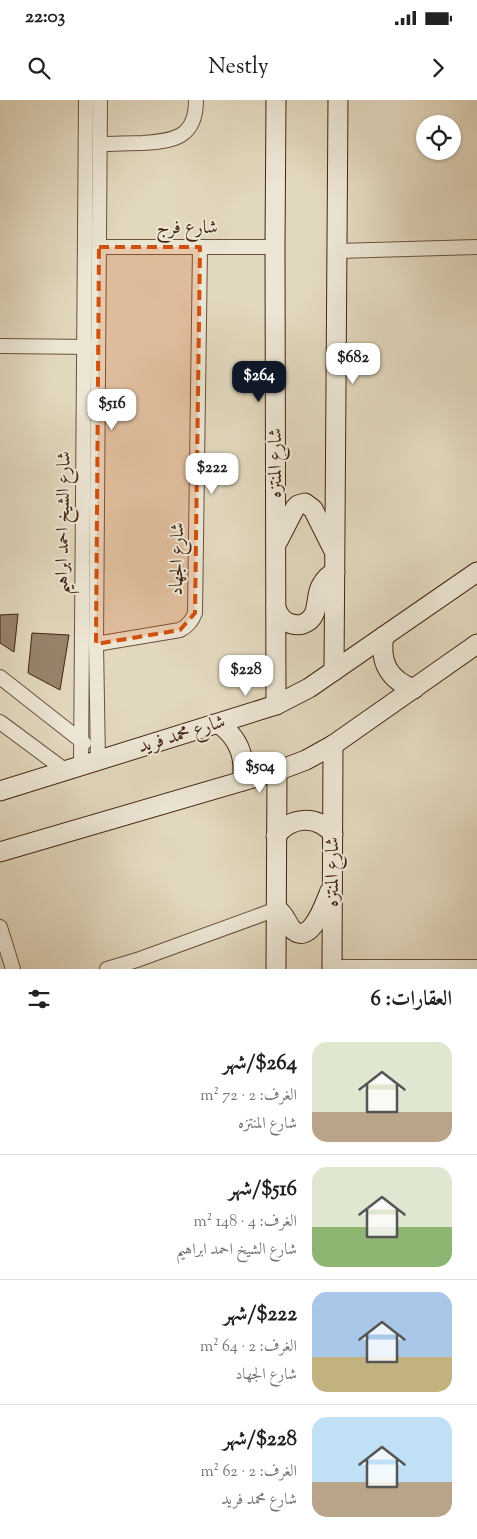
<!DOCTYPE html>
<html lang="ar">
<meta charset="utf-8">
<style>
:root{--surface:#fff;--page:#f2f2f2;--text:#222;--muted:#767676;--line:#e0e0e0;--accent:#111827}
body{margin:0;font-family:"Sorts Mill Goudy",Amiri,serif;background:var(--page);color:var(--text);direction:rtl;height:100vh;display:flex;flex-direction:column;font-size:19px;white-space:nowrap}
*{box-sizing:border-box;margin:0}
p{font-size:16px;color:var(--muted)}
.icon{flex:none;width:28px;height:28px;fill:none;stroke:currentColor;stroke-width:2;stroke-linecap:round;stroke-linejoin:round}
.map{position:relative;height:869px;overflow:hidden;direction:ltr}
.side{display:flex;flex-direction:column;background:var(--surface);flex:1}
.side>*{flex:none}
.fabs{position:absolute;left:416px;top:15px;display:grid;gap:10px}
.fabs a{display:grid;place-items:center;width:45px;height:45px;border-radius:50%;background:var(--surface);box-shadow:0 1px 4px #0004;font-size:25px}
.price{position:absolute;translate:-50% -42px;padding:0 11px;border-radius:10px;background:#fff;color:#222;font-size:16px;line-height:32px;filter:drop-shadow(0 1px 2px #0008)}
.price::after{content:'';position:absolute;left:50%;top:30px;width:15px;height:11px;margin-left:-8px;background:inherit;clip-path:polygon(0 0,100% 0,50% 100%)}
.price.active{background:var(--accent);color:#fff}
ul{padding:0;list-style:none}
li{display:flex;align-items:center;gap:15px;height:125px;padding:0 25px}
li+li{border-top:1px solid var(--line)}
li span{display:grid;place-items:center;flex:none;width:140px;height:100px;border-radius:15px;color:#555}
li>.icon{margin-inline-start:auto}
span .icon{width:60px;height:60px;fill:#fffc;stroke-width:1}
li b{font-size:21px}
h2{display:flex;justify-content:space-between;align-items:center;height:60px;padding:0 25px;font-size:21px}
.status{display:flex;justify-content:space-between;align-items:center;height:35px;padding:0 25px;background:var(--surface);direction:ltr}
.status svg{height:14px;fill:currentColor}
header{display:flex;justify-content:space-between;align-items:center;height:65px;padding:0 25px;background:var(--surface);font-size:22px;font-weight:600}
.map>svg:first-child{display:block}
.building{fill:#97826b;stroke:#452411}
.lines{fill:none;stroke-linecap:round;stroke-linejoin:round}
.street-casing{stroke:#6c513c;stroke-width:16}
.secondary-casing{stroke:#452411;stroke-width:21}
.street{stroke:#ece6d5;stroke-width:14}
.secondary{stroke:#ece6d5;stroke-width:19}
.marked{fill:#d0510d;fill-opacity:0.2;stroke:#d0510d;stroke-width:4;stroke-dasharray:10 6;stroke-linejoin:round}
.labels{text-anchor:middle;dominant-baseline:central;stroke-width:4;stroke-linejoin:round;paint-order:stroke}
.street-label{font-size:19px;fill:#452411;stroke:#ece6d5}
</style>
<div class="status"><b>22:03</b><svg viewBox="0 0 49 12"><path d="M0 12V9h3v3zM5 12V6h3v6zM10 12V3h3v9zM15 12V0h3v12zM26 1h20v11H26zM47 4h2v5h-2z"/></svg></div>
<header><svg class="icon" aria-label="forward" viewBox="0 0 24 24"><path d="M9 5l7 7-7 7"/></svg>Nestly<svg class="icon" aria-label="search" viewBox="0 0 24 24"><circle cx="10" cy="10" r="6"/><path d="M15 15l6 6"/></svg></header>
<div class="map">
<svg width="477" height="869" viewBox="0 0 477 869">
<rect width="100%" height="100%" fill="#e2d8be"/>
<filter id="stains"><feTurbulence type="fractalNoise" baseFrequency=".004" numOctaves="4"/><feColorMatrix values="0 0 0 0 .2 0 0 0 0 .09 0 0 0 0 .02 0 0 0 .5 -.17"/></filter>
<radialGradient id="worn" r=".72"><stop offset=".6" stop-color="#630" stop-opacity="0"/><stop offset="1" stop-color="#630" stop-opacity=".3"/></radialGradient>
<g class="building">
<path d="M 18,514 L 14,552 L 0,543 L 0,515 Z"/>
<path d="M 32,533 L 69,535 L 60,590 L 28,573 Z"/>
</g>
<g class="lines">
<defs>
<g id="street">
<path d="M 100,44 C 114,44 129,43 143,43 C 175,41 196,37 196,0"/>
<path d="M 99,147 L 275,147"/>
<path d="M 338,151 L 477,147"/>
<path d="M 0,246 L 92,247"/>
<path d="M 96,544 L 180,530 C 188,526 192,521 195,513 L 200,147"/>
<path d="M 0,577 L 84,643"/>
<path d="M 0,622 L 66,671"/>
<path d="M 98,661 L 96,544 L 100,0"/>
<path d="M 81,666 L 86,0"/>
<path d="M 0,827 L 13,869"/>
<path d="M 332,867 L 477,867"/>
<path d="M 107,869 L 137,860 L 277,809"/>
</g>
<g id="secondary">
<path d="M 276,0 L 275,147 L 276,605"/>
<path d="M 278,441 L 295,408 L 298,405 L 305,403 L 313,409 L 333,449"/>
<path d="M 276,508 C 279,516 283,522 292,524 C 296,525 300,525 303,524 C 321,517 314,499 321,486 C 324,480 329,475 335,472"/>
<path d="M 384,536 C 379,562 389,580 414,589"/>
<path d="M 334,571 L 338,0"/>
<path d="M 219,624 C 239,638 246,657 242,681"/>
<path d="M 0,691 L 276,605 L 309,588 L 477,472"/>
<path d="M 276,736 C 291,716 317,715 333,734"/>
<path d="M 0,752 L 277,671 L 306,660 L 333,645 L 477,544"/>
<path d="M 277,809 C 284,813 286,821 291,828 C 310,849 325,803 330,791"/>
<path d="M 276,869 L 277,671"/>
<path d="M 332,869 L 333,645"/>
</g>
</defs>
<use href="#street" class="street-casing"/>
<use href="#secondary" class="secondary-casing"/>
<use href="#street" class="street"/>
<use href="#secondary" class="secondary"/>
</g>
<path class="marked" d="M 99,147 L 200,147 L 195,513 L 180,530 L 96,544 Z"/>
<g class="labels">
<g class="street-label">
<text x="187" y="128">شارع فرج</text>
<text transform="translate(276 363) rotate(-90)">شارع المنتزه</text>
<text transform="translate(64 423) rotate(-89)">شارع الشيخ احمد ابراهيم</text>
<text transform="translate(178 459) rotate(-89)">شارع الجهاد</text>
<text transform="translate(182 635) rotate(-17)">شارع محمد فريد</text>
<text transform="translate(333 772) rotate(-90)">شارع المنتزه</text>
</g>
</g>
<rect width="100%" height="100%" filter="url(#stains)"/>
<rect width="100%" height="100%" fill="url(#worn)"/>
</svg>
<div class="fabs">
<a><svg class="icon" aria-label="locate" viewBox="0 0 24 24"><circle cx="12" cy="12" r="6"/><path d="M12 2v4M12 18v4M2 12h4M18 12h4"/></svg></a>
</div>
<b class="price" style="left:353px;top:285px">$682</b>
<b class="price active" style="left:259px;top:303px">$264</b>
<b class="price" style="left:112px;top:331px">$516</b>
<b class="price" style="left:212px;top:395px">$222</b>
<b class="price" style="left:246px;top:597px">$228</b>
<b class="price" style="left:260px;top:694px">$504</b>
</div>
<section class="side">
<h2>العقارات: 6<svg class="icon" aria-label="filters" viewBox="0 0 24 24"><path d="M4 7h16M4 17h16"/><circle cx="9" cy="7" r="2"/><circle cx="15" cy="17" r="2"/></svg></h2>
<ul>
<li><span style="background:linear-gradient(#dfe7d0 70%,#b9a48a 0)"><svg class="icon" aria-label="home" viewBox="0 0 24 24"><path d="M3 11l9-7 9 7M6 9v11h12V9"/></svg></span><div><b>$264/شهر</b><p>الغرف: 2 · 72 m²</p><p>شارع المنتزه</p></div></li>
<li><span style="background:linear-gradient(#dfe7d0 60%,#8fb573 0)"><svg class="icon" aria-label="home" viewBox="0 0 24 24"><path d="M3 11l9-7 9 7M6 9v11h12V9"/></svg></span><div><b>$516/شهر</b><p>الغرف: 4 · 148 m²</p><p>شارع الشيخ احمد ابراهيم</p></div></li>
<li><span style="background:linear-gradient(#a9c7e8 65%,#c2b280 0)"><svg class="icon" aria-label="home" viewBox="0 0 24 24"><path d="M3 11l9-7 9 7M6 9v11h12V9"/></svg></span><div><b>$222/شهر</b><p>الغرف: 2 · 64 m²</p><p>شارع الجهاد</p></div></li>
<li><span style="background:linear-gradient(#bfe0f5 65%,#b9a48a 0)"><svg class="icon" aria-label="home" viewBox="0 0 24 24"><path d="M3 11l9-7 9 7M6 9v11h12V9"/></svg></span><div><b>$228/شهر</b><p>الغرف: 2 · 62 m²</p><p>شارع محمد فريد</p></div></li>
</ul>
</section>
